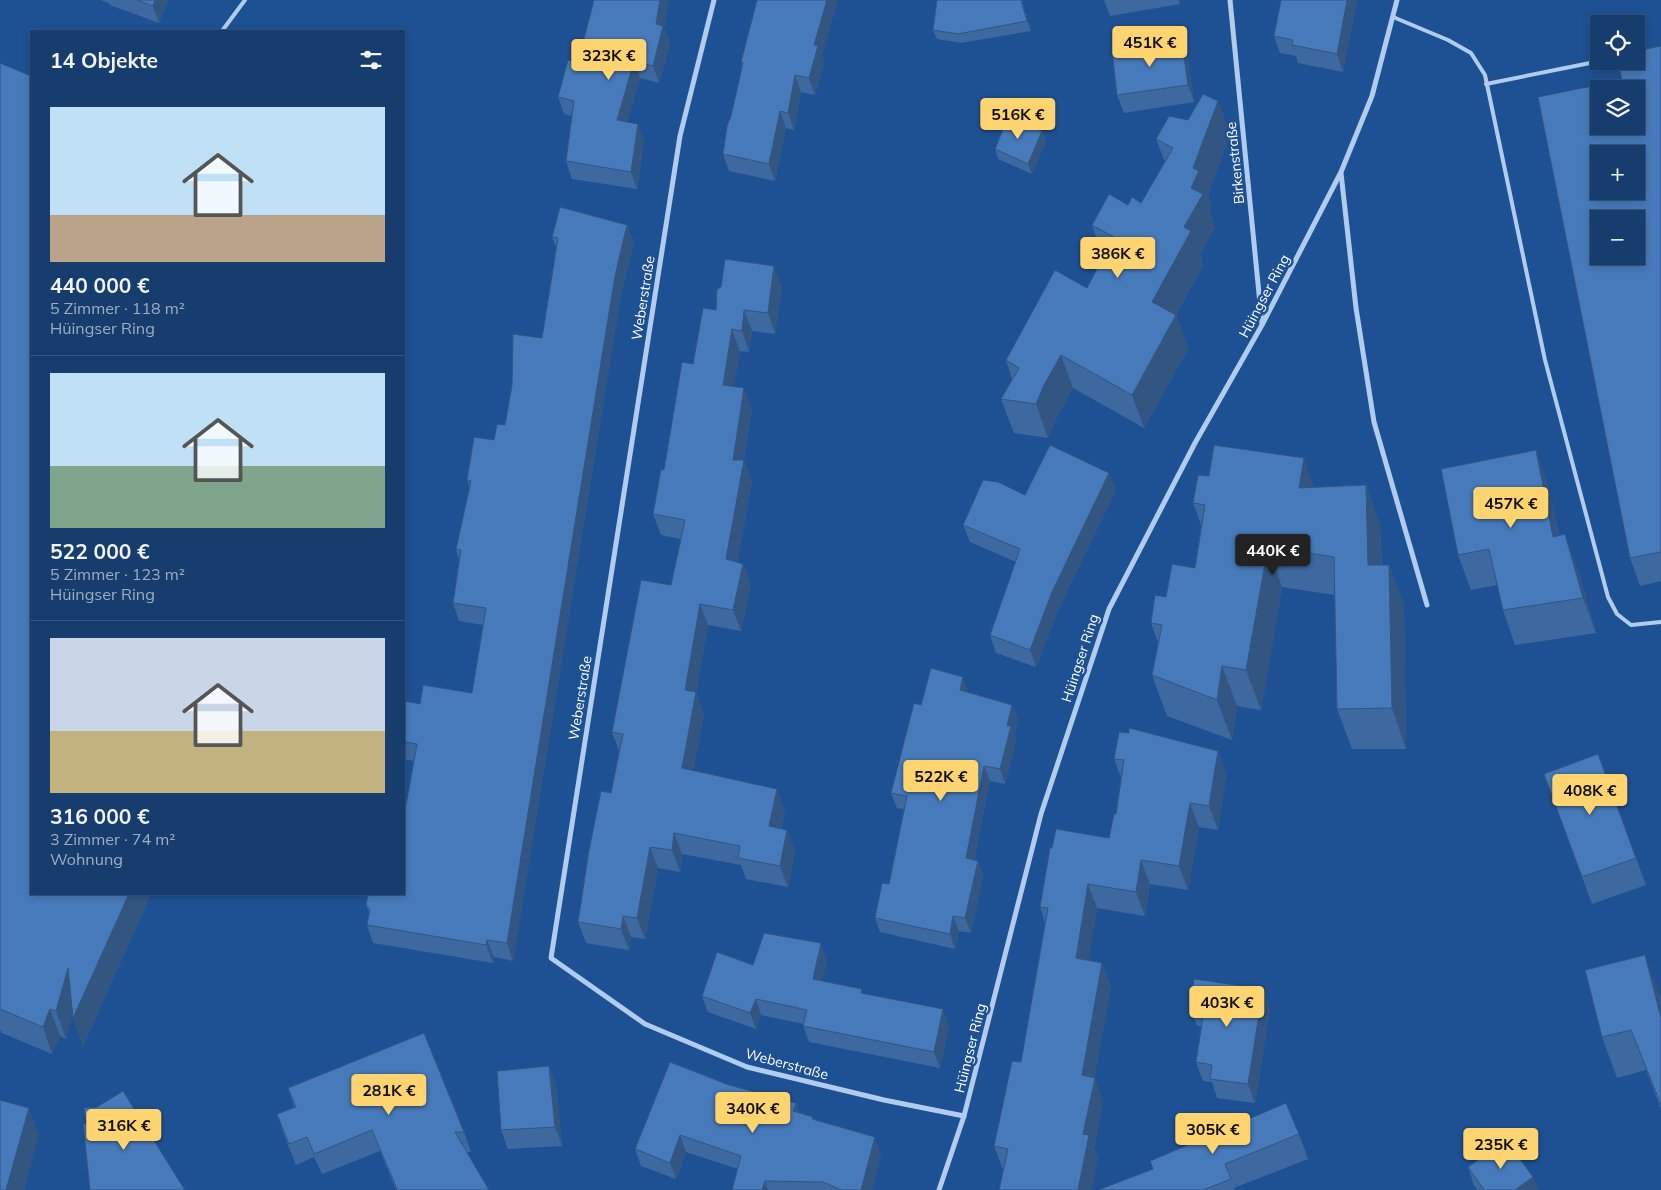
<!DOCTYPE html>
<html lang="de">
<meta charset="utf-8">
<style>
:root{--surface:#163d6e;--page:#234876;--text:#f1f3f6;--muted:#9eaec2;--line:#355681;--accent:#fdd470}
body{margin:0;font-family:Mulish,sans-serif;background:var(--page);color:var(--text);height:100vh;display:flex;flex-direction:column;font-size:19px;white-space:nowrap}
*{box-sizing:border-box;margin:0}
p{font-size:16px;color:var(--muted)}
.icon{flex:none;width:28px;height:28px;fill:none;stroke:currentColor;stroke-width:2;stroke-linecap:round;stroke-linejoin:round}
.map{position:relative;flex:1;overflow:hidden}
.drawer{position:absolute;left:30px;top:30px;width:375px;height:865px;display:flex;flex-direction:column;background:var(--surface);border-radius:0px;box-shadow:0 2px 8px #0003,0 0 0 1px var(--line)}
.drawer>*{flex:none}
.controls{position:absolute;left:1590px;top:15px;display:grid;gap:10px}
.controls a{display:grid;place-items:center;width:55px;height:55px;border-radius:0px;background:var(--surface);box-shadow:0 2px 8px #0003,0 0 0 1px var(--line);font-size:25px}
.price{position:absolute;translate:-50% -42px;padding:0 11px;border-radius:5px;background:var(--accent);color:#111;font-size:16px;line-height:32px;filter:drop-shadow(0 1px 2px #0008)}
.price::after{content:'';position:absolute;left:50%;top:30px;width:15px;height:11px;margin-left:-8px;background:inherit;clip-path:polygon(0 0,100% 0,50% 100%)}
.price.active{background:#222;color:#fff}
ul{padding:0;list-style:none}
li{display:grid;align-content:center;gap:10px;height:265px;padding:0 20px}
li+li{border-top:1px solid var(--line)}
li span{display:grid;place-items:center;height:155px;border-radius:0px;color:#555}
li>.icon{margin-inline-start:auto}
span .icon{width:90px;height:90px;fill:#fffc;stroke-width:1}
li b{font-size:21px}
h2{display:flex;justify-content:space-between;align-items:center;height:60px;padding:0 20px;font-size:21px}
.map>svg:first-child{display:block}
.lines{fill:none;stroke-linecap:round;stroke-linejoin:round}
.service{stroke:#b0ccee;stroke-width:4}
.minor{stroke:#b0ccee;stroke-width:5}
.wall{fill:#3d69a0}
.shaded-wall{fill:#325582}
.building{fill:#477aba;stroke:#325582;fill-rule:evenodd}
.labels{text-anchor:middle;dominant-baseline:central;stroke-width:5;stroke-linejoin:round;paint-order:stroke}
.street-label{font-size:14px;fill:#fff;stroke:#1e5193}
</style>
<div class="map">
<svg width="1661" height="1190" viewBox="0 0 1661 1190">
<rect width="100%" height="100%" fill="#1e5193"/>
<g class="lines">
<g class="service">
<path d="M 1393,17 L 1448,40 L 1471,53 L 1485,75 L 1545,360 L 1608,597 L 1617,614 L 1631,625 L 1661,622"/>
<path d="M 222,31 L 245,0"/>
<path d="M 1486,84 L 1600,61"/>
</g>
<g class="minor">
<path d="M 714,0 L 680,136 L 551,958 L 645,1024 L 747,1067 L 884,1100 L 964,1116"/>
<path d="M 1230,0 L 1262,324"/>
<path d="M 1341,173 L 1356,308 L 1374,422 L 1427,605"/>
<path d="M 939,1190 L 964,1116 L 1041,814 L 1109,609 L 1195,443 L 1262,325 L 1341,172 L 1372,96 L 1397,0"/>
</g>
</g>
<g class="wall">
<path d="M 100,0 L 168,0 L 159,23 L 110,5 L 109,3 Z"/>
<path d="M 937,0 L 1022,0 L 1031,31 L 961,43 L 937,39 L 933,30 Z"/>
<path d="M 1104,0 L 1179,0 L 1180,4 L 1110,16 Z"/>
<path d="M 1281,0 L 1357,0 L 1343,72 L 1298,63 L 1296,56 L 1280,53 L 1274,36 Z"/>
<path d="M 664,29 L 670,43 L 659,83 L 640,78 L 627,122 L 644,141 L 637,189 L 572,179 L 566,161 L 572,116 L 564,114 L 558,97 L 578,62 Z"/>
<path d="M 1182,42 L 1188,59 L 1194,102 L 1124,113 L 1117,95 Z"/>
<path d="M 1661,46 L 1661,581 L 1640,586 L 1630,558 L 1622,80 Z"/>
<path d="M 822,56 L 824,63 L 815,95 L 801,92 L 794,130 L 786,128 L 775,181 L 729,171 L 723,154 L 742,66 L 741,62 Z"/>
<path d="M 0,63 L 31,894 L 151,894 L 83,1046 L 72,1015 L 66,1039 L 60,1036 L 52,1054 L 2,1033 L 0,1029 Z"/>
<path d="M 1218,101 L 1230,135 L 1208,195 L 1211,205 L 1209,210 L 1215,227 L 1200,255 L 1203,265 L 1176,315 L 1188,349 L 1144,428 L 1073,388 L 1056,419 L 1048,438 L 1014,433 L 1001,399 L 1012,379 L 1006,360 L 1087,288 L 1103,257 L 1092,225 L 1128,205 L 1141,203 L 1165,162 L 1156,139 Z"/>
<path d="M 1042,131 L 1046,141 L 1032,174 L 998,159 L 995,149 Z"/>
<path d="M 627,225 L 634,243 L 621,294 L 513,961 L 494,957 L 493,963 L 373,943 L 367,925 L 369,912 L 366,905 L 406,805 L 414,761 L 404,759 L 404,706 L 420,704 L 472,693 L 483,625 L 459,621 L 453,603 L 459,560 L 456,549 L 470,489 L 467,480 L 505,425 L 542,338 L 556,247 L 552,237 Z"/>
<path d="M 782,287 L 775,334 L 752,331 L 749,352 L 740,351 L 734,386 L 752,409 L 744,460 L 752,482 L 737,562 L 743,564 L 751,585 L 741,631 L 708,625 L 696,693 L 704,714 L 693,771 L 785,810 L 781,829 L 787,830 L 795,851 L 788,887 L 746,879 L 741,865 L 682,854 L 680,872 L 658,868 L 645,939 L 631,937 L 629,950 L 586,943 L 578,922 L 611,793 L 619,751 L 612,732 L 671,585 L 681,539 L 661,535 L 653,514 L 664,470 L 693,364 L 716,310 Z"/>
<path d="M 1366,485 L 1380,526 L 1382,565 L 1389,565 L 1404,606 L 1406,749 L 1352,749 L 1337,709 L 1335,595 L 1282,587 L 1261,710 L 1237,706 L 1232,740 L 1167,716 L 1152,675 L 1158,643 L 1151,623 L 1166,597 L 1195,568 L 1201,525 L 1193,503 L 1314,487 Z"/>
<path d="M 1548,485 L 1559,536 L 1578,570 L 1596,633 L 1515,645 L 1503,610 L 1497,585 L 1471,590 L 1458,555 Z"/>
<path d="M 1116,490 L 1058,610 L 1036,667 L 996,653 L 990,635 L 1016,562 L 970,542 L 963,525 Z"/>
<path d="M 968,692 L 968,693 L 1012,705 L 1018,720 L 1014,735 L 1016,741 L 1005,784 L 990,781 L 974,860 L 978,861 L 983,876 L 971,933 L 959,931 L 955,949 L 880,932 L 875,918 L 889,884 L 904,809 L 897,808 L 891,793 L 921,705 Z"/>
<path d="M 1218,751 L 1226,775 L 1218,830 L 1199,827 L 1188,890 L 1150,884 L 1145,916 L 1097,908 L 1088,960 L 1102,963 L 1111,987 L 1094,1078 L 1103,1102 L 1094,1148 L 1098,1159 L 1003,1170 L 994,1146 L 1021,1062 L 1045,923 L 1040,907 L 1052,848 L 1109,838 L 1116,814 L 1121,778 L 1114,759 Z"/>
<path d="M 1598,754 L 1646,885 L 1592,904 L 1544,774 Z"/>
<path d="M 827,960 L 822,981 L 863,993 L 949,1026 L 940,1068 L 809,1042 L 803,1026 L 804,1024 L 761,1015 L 756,1029 L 708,1012 L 702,996 L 753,965 Z"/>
<path d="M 1263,989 L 1270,1008 L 1255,1103 L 1217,1098 L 1212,1082 L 1203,1081 L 1196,1062 L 1202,1026 L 1197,1026 L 1190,1007 Z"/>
<path d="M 1660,995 L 1661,1000 L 1661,1109 L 1646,1070 L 1617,1078 L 1602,1037 Z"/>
<path d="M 549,1066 L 556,1085 L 562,1146 L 508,1149 L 501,1130 Z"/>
<path d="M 729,1085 L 796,1103 L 799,1113 L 814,1119 L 881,1154 L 872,1190 L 732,1190 L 738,1169 L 686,1152 L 676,1179 L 641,1166 L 635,1149 Z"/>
<path d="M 288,1088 L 464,1132 L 471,1152 L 467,1152 L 396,1190 L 380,1151 L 322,1174 L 314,1157 L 296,1165 L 284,1135 L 277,1114 L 294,1107 Z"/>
<path d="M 1299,1134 L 1308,1159 L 1234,1188 L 1235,1190 L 1098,1190 Z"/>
<path d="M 1468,1167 L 1533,1177 L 1538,1190 L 1478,1190 L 1474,1186 Z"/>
</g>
<g class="shaded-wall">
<path d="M 155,0 L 168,0 L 159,23 L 153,6 Z"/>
<path d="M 660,0 L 669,0 L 664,29 L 670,43 L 659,83 L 653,66 L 656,24 Z"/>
<path d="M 827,0 L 838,0 L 822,56 L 824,63 L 815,95 L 809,78 L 814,45 Z"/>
<path d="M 1021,0 L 1022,0 L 1031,31 L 1027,21 Z"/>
<path d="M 1347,0 L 1357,0 L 1343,72 L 1337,54 Z"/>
<path d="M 1182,42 L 1188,59 L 1194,102 L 1188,85 Z"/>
<path d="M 634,61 L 640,78 L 623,138 L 617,120 Z"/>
<path d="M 795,75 L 801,92 L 794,130 L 788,113 Z"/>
<path d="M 1218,101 L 1230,135 L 1208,195 L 1211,205 L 1209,210 L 1215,227 L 1200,255 L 1203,265 L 1164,336 L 1152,302 L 1184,227 L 1191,188 L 1193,168 Z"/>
<path d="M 780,111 L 786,128 L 775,181 L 769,164 Z"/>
<path d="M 638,124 L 644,141 L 637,189 L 631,172 Z"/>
<path d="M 1042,131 L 1046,141 L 1032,174 L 1028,164 Z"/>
<path d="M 627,225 L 634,243 L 621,294 L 513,961 L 507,943 L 615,276 Z"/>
<path d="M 774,266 L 782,287 L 775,334 L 768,313 Z"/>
<path d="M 744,310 L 752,331 L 749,352 L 742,331 Z"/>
<path d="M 1176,315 L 1188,349 L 1144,428 L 1132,395 Z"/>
<path d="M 732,329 L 740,351 L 731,406 L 723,385 Z"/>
<path d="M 1061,355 L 1073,388 L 1056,419 L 1048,438 L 1036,404 L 1044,385 Z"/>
<path d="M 744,388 L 752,409 L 743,466 L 744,460 L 752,482 L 734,580 L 726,559 L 733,460 Z"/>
<path d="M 1536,450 L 1548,485 L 1566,572 L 1553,537 Z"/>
<path d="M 1304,458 L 1318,499 L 1299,488 Z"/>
<path d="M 1109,473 L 1116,490 L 1058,610 L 1036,667 L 1030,650 L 1052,592 Z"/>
<path d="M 1366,485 L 1380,526 L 1383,606 L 1368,565 Z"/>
<path d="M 1565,534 L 1578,570 L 1596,633 L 1583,598 Z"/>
<path d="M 1268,547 L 1282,587 L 1261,710 L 1246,670 Z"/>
<path d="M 743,564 L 751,585 L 741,631 L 733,610 Z"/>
<path d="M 1389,565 L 1404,606 L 1406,749 L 1392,708 Z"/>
<path d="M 700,604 L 708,625 L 696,693 L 704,714 L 689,790 L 682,768 L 685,690 Z"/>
<path d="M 1222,666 L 1237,706 L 1232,740 L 1217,700 Z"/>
<path d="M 963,677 L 968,692 L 965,705 L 960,690 Z"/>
<path d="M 1012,705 L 1018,720 L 1014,735 L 1016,741 L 1005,784 L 1000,769 L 1007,726 Z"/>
<path d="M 1218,751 L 1226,775 L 1218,830 L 1209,806 Z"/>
<path d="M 984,766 L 990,781 L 971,873 L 966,858 Z"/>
<path d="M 777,789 L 785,810 L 776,847 L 769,826 Z"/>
<path d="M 1190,803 L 1199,827 L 1188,890 L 1179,866 Z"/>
<path d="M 787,830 L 795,851 L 788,887 L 780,866 Z"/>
<path d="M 674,833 L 682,854 L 680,872 L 672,850 Z"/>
<path d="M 650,847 L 658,868 L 645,939 L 637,918 Z"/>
<path d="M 1141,860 L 1150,884 L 1145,916 L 1136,892 Z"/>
<path d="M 978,861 L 983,876 L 971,933 L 965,918 Z"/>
<path d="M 1088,884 L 1097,908 L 1085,982 L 1076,958 Z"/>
<path d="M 129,894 L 151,894 L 83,1046 L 73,1018 Z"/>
<path d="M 623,916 L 631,937 L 629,950 L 621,929 Z"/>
<path d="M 953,916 L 959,931 L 955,949 L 950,934 Z"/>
<path d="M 487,940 L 494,957 L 493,963 L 486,945 Z"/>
<path d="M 821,943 L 827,960 L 819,995 L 813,979 Z"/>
<path d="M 1645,955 L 1661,1000 L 1661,1018 Z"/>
<path d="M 1102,963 L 1111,987 L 1094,1082 L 1095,1078 L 1103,1102 L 1094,1148 L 1098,1159 L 1092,1190 L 1078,1190 L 1083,1134 L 1082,1075 Z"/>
<path d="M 68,968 L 78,995 L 66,1039 L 56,1011 Z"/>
<path d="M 1263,989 L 1270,1008 L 1255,1103 L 1248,1084 Z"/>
<path d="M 756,999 L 761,1015 L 756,1029 L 750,1013 Z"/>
<path d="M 50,1009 L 60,1036 L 52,1054 L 43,1027 Z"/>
<path d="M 943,1009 L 949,1026 L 940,1068 L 934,1052 Z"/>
<path d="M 549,1066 L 556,1085 L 562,1146 L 555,1127 Z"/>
<path d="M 796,1103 L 802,1120 L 793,1111 Z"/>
<path d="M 29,1108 L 39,1135 L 24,1190 L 6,1190 Z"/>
<path d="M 680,1135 L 686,1152 L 676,1179 L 670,1163 Z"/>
<path d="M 875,1137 L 881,1154 L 872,1190 L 861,1190 Z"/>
<path d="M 1533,1177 L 1538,1190 L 1515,1190 Z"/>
<path d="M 765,1181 L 768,1190 L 762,1190 Z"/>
</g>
<g class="building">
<path d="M 137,0 L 155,0 L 153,6 Z"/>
<path d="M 594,0 L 660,0 L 656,24 L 663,26 L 653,66 L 634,61 L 617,120 L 638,124 L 631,172 L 566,161 L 574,101 L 558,97 L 568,60 L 578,62 Z"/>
<path d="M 757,0 L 827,0 L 814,45 L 818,46 L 809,78 L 795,75 L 788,113 L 780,111 L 769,164 L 723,154 L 727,126 L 731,116 L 743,63 L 741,62 Z"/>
<path d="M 937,0 L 1021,0 L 1027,21 L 958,34 L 933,30 Z"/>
<path d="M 1281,0 L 1347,0 L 1337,54 L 1292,45 L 1293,40 L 1274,36 Z"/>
<path d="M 1182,42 L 1188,85 L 1117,95 L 1112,51 Z"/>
<path d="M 1661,46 L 1661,552 L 1630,558 L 1538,97 L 1622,80 L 1618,61 L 1636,61 L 1636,51 ZM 1599,89 L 1636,89 L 1636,126 L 1599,126 ZM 1599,154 L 1636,154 L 1636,191 L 1599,191 ZM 1599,219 L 1636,219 L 1636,256 L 1599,256 Z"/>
<path d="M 0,63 L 31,76 L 31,894 L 129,894 L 73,1018 L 68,968 L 56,1011 L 50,1009 L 43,1027 L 0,1009 Z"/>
<path d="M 1203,94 L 1218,101 L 1193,168 L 1199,171 L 1191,188 L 1203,194 L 1184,227 L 1191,231 L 1152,302 L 1176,315 L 1132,395 L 1061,355 L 1044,385 L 1036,404 L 1001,399 L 1019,368 L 1006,360 L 1055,270 L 1087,288 L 1114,237 L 1092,225 L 1109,194 L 1128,205 L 1132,197 L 1141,203 L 1173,148 L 1156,139 L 1169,116 L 1188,120 Z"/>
<path d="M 1008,117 L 1042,131 L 1028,164 L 995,149 Z"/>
<path d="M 560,207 L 627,225 L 615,276 L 507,943 L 487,940 L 486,945 L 367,925 L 370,909 L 366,905 L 368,894 L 404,894 L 404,804 L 406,805 L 417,744 L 404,742 L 404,706 L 405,701 L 420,704 L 423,685 L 472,693 L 486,608 L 453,603 L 461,550 L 456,549 L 471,481 L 467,480 L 474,437 L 494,440 L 497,424 L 505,425 L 512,385 L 513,334 L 542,338 L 558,238 L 552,237 Z"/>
<path d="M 725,259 L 774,266 L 768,313 L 744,310 L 742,331 L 732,329 L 723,385 L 744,388 L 733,460 L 744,460 L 726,559 L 743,564 L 733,610 L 700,604 L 685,690 L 696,692 L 682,768 L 777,789 L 769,826 L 787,830 L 780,866 L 738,858 L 740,846 L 674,833 L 672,850 L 650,847 L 637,918 L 623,916 L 621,929 L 578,922 L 589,850 L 601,791 L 611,793 L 623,734 L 612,732 L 641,580 L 671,585 L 685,520 L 653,514 L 661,469 L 664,470 L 682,362 L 693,364 L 703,308 L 716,310 L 717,289 L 721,287 Z"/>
<path d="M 1050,445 L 1109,473 L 1052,592 L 1030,650 L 990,635 L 1020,549 L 963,525 L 983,480 L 998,482 L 1025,495 Z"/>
<path d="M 1214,445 L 1304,458 L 1299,488 L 1366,485 L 1368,565 L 1389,565 L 1392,708 L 1337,709 L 1334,557 L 1268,547 L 1246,670 L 1222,666 L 1217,700 L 1152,675 L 1162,625 L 1151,623 L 1155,595 L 1166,597 L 1172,564 L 1195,568 L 1205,505 L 1193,503 L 1198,475 L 1209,476 Z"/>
<path d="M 1536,450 L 1553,537 L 1565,534 L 1583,598 L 1503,610 L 1489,549 L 1458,555 L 1441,469 Z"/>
<path d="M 931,668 L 963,677 L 960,690 L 1012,705 L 1007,726 L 1011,726 L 1000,769 L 984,766 L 966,858 L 978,861 L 965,918 L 953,916 L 950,934 L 875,918 L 882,883 L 889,884 L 907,796 L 891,793 L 914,703 L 921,705 Z"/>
<path d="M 1129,728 L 1218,751 L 1209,806 L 1190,803 L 1179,866 L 1141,860 L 1136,892 L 1088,884 L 1076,958 L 1102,963 L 1082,1075 L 1095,1078 L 1083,1134 L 1089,1135 L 1078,1190 L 999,1190 L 1008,1149 L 994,1146 L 1012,1061 L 1021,1062 L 1048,908 L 1040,907 L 1050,848 L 1052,848 L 1056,829 L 1109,838 L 1114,814 L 1116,814 L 1124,760 L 1114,759 L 1119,732 L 1129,733 Z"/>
<path d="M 1598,754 L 1636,858 L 1582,877 L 1544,774 Z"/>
<path d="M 764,933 L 821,943 L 813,979 L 862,989 L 861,993 L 943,1009 L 934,1052 L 803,1026 L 807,1010 L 756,999 L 750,1013 L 702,996 L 717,952 L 753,965 Z"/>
<path d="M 1645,955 L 1661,1018 L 1661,1105 L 1631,1030 L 1602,1037 L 1585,970 Z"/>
<path d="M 1194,979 L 1263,989 L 1248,1084 L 1210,1079 L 1212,1065 L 1196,1062 L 1204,1009 L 1190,1007 Z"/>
<path d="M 424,1033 L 464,1132 L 455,1132 L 489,1190 L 395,1190 L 397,1189 L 372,1130 L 314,1154 L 307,1137 L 289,1144 L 277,1114 L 296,1107 L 288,1088 Z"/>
<path d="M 670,1062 L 729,1085 L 796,1103 L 793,1111 L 813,1117 L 812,1119 L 875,1137 L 861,1190 L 842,1190 L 823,1182 L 765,1181 L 762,1190 L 732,1190 L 741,1156 L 680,1135 L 670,1163 L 635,1149 Z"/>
<path d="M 549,1066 L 555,1127 L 501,1130 L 497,1071 Z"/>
<path d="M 123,1091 L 185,1190 L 90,1190 L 83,1123 L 86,1124 L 84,1108 L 97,1107 Z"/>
<path d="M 0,1100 L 29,1108 L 6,1190 L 0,1190 Z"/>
<path d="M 1286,1103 L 1299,1134 L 1225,1164 L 1231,1179 L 1203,1190 L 1098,1190 L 1153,1169 L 1150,1161 Z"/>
<path d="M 1506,1140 L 1533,1177 L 1515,1190 L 1484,1190 L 1468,1167 Z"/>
</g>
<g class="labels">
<g class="street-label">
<text transform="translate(1235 163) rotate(-96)">Birkenstraße</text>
<text transform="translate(1264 296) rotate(-62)">Hüingser Ring</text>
<text transform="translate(643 298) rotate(-81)">Weberstraße</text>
<text transform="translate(1080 658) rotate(-72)">Hüingser Ring</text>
<text transform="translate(580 698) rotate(-81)">Weberstraße</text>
<text transform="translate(970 1048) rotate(-76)">Hüingser Ring</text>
<text transform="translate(787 1064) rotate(15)">Weberstraße</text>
</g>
</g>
</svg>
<div class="controls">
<a><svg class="icon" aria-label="locate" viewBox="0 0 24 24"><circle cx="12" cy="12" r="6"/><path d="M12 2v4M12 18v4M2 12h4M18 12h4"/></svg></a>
<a><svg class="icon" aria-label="layers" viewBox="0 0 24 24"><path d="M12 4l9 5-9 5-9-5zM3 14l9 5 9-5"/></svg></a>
<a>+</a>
<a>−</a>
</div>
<b class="price" style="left:1150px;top:68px">451K €</b>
<b class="price" style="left:609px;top:81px">323K €</b>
<b class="price" style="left:1018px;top:140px">516K €</b>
<b class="price" style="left:1118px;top:279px">386K €</b>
<b class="price" style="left:1511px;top:529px">457K €</b>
<b class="price active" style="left:1273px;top:576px">440K €</b>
<b class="price" style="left:941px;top:802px">522K €</b>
<b class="price" style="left:1590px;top:816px">408K €</b>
<b class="price" style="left:1227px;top:1028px">403K €</b>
<b class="price" style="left:389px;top:1116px">281K €</b>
<b class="price" style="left:753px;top:1134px">340K €</b>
<b class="price" style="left:124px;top:1151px">316K €</b>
<b class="price" style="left:1213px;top:1155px">305K €</b>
<b class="price" style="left:1501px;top:1170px">235K €</b>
<section class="drawer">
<h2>14 Objekte<svg class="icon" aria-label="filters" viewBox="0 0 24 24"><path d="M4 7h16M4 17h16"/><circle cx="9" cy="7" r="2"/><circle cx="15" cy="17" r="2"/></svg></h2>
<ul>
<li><span style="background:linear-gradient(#bfe0f5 70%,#b9a48a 0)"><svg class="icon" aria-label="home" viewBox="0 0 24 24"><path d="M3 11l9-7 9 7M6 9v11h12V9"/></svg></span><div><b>440 000 €</b><p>5 Zimmer · 118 m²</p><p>Hüingser Ring</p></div></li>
<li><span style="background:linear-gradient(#bfe0f5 60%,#7fa58c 0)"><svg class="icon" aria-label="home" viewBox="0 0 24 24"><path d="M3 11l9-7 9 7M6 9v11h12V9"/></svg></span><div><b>522 000 €</b><p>5 Zimmer · 123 m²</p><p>Hüingser Ring</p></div></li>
<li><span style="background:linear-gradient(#c9d6e8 60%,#c2b280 0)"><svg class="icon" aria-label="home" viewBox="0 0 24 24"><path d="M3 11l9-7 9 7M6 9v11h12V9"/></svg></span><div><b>316 000 €</b><p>3 Zimmer · 74 m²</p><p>Wohnung</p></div></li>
</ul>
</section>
</div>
